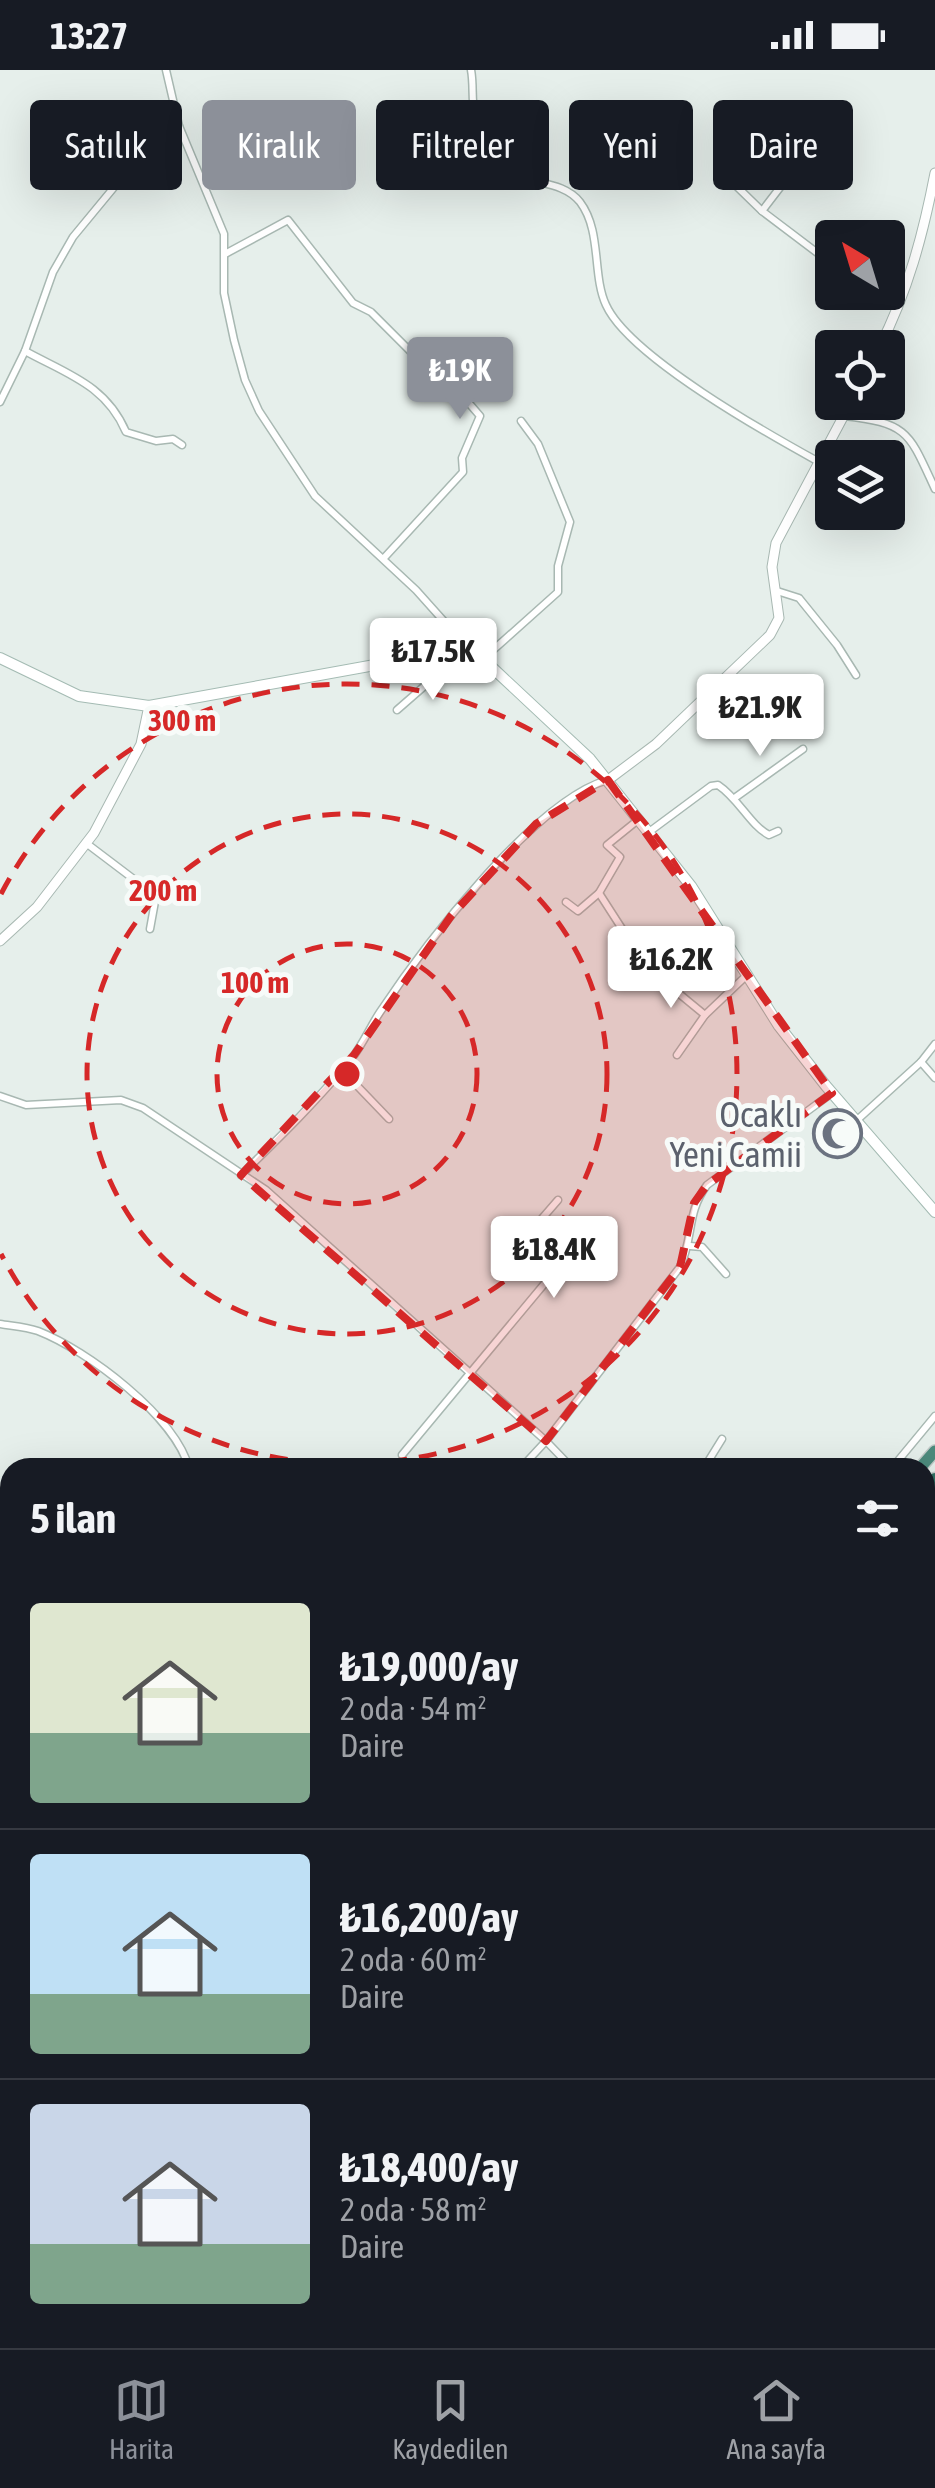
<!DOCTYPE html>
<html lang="tr">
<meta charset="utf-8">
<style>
:root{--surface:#171b24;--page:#242831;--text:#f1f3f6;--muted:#9ea1a6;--line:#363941;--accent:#8c9099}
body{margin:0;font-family:"Asap Condensed",sans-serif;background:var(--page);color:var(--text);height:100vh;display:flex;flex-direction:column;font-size:38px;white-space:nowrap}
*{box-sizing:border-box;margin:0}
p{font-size:32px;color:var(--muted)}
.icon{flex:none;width:55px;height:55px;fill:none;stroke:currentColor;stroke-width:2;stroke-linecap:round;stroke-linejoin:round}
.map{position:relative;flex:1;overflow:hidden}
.side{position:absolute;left:0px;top:1388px;width:935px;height:892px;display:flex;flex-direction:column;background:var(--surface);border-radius:30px 30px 0 0;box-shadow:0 10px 40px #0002}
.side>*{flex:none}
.guide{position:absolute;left:30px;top:30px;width:875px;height:90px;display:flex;gap:20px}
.needle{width:65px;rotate:322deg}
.tools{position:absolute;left:815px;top:150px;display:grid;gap:20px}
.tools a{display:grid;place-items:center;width:90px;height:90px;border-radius:10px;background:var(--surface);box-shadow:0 10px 40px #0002;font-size:50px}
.price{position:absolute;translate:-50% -85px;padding:0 22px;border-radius:10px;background:#fff;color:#222;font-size:32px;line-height:65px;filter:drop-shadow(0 2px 5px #0008)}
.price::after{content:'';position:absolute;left:50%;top:60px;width:30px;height:22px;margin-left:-15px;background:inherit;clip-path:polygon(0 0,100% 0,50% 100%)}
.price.selected{background:var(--accent);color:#fff}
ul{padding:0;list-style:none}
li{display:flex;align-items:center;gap:30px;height:250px;padding:0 30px}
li+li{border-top:2px solid var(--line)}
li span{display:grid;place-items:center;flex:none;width:280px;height:200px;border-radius:10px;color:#555}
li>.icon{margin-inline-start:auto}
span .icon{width:120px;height:120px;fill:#fffc;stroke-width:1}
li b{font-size:42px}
h2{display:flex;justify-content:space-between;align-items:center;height:120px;padding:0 30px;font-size:42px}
.pill{padding:0 35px;border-radius:10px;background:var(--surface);box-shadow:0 10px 40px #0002;font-size:35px;line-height:90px}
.pill.selected{background:var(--accent);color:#fff}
.status{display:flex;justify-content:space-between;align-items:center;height:70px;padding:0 50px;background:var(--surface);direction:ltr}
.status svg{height:28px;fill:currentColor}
.menu{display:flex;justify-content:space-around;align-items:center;height:140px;border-top:2px solid var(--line);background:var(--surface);font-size:28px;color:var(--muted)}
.menu a{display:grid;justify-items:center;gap:5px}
.menu .selected{color:var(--accent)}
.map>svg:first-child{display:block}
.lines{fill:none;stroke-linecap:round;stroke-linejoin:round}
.minor-casing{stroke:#a8b8b2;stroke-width:9}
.tertiary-casing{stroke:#a8b8b2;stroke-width:11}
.secondary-casing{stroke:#a4bbb3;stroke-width:12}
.trunk-casing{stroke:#c2cac8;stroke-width:14}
.motorway-casing{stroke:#c2cac8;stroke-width:15}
.minor{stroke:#fff;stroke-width:6}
.tertiary{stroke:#fff;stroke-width:9}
.secondary{stroke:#fff;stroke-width:10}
.trunk{stroke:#4c8a7c;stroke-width:11}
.motorway{stroke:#2f6f62;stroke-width:12}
.marked{fill:#d62828;fill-opacity:0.2;stroke:#d62828;stroke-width:8;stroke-dasharray:20 12;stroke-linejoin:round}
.ring{fill:none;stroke:#d62828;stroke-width:5;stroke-dasharray:18 12}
.labels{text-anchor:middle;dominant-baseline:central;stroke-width:10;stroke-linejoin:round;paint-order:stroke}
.worship-label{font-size:35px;fill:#5b616d;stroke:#f7fbf9;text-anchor:end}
.centre{fill:#d62828;stroke:#f7fbf9;stroke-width:5}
.ring-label{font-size:30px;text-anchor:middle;font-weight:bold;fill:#d62828;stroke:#f7fbf9;stroke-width:10;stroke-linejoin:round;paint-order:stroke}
</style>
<div class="status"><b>13:27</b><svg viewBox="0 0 49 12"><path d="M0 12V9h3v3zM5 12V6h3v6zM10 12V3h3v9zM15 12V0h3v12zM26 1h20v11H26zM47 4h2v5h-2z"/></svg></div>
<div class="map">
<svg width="935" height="2278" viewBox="0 0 935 2278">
<rect width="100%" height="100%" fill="#e6efeb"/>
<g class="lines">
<defs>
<g id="minor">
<path d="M 166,0 L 179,56 L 224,164 L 224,223 L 234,270 L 245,310 L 259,341 L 315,426 L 416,520 L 475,586"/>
<path d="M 471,0 C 474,15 471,31 475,45 C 477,55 485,64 490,72 C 495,80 498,91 505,98 C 523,116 561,108 580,132 C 602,161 592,205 606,235 C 629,286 768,364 819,392"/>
<path d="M 43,82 L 113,116"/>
<path d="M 724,104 L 762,141 L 832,194"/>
<path d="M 762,141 L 841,38"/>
<path d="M 225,184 L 288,150 L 353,233 L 371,242 L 425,296 L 461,324 L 480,346 L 462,388 L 463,402 L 384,488"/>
<path d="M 875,222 L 898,238"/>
<path d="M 25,281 C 67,304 106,315 126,362 L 156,371 L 173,369 L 182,375"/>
<path d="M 0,332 L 25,281 L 53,202 L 73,167 L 125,104 L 179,56"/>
<path d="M 844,346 C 909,353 909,363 935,419"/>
<path d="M 777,521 L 799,528 L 837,575 L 856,605"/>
<path d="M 483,589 L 558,522 L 558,496 L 570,452 L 538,374 L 521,351"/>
<path d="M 397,640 L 460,585"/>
<path d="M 736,727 L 803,679"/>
<path d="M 649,762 L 711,716 L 718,715 C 739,729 750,755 769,765 L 778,761"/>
<path d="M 86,773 L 156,826 L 150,859"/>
<path d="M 566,832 L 578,841 L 599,823"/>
<path d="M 626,865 L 599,823 L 620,787 L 607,775 L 638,750"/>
<path d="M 660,908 L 705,945"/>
<path d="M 677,985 L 705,945 L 747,905"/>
<path d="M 921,992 L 935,1008"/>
<path d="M 341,999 L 389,1049"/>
<path d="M 0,1026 L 26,1035 L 121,1030 L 143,1038 L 266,1120 L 546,1371 L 572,1398"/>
<path d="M 856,1051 L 921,992 L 935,974"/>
<path d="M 241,1105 C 280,1067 318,1030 352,988 C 363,974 370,957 380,942 C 423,877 533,732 607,710"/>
<path d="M 690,1176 L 702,1177 L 726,1204"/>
<path d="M 0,1254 C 12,1256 26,1257 38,1261 C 87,1280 175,1346 189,1398"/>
<path d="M 402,1385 L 555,1201 L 554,1189 L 532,1160 L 558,1130"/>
<path d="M 521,1398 L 546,1371 L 680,1197 C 694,1167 686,1143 707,1115 L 832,1023"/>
<path d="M 704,1398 L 722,1369"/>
<path d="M 892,1398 L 935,1346"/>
<path d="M 925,1534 L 935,1524"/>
<path d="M 925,1782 L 935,1788"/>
<path d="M 925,2074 L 935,2071"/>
<path d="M 925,2136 L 935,2128"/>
<path d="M 43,2278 L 50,2270"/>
<path d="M 320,2278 L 329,2270"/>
<path d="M 530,2278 L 538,2270"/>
<path d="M 726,2278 L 735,2270"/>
</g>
<g id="tertiary">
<path d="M 879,278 C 908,221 923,165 935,103"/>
<path d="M 608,710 L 656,674 L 770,565 L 779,548 L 772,497 L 776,473 L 851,332"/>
<path d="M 0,871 L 37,837 L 94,763 L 141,674 L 149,636"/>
<path d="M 0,1630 L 10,1653"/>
<path d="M 417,2270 L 424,2278"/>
</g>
<path id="secondary" d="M 0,588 L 79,626 L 149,636 L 441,583 L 483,589 L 590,689 L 691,816 L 779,956 L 826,1016 L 935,1142"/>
<g id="trunk">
<path d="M 920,1398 L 935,1381"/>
<path d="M 925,1464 L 935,1456"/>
<path d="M 146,2278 L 150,2270"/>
<path d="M 171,2278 L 176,2270"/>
</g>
<g id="motorway">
<path d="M 925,1419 L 935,1409"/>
<path d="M 925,1442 L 935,1433"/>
</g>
</defs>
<use href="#minor" class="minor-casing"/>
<use href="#tertiary" class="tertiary-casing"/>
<use href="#secondary" class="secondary-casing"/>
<use href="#trunk" class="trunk-casing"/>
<use href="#motorway" class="motorway-casing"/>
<use href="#minor" class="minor"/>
<use href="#tertiary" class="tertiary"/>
<use href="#secondary" class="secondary"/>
<use href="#trunk" class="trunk"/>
<use href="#motorway" class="motorway"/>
</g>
<path class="marked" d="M 608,710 L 832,1023 L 707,1115 L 694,1133 L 680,1197 L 546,1371 L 241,1105 L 354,985 L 451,846 L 536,754 Z"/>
<g class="ring">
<circle cx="347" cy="1004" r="130"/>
<circle cx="347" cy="1004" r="260"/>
<path d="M1 824A390 390 0 1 1 1 1184"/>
</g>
<defs>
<symbol id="mosque-ring" viewBox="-11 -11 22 22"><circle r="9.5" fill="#f7fbf9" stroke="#6b7280" stroke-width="1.5"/><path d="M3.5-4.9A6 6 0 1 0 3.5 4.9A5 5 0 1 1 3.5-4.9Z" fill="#6b7280"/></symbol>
</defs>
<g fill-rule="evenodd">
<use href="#mosque-ring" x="810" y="1036" width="55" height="55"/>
</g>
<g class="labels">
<g class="worship-label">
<text x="802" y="1044">Ocaklı<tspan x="802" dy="40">Yeni Camii</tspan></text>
</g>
</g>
<circle cx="347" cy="1004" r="15" class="centre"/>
<g class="ring-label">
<text x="182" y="661">300 m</text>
<text x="163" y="831">200 m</text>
<text x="255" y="923">100 m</text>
</g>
</svg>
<div class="tools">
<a><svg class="needle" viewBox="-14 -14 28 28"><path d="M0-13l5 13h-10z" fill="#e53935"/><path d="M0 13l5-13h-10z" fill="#9ea1a6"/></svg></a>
<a><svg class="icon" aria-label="locate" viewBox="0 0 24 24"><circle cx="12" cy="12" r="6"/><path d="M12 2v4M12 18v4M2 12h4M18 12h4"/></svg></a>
<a><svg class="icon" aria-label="layers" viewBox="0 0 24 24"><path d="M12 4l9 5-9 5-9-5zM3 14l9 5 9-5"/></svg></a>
</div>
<b class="price selected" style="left:460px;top:352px">₺19K</b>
<b class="price" style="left:433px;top:633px">₺17.5K</b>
<b class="price" style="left:760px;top:689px">₺21.9K</b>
<b class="price" style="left:671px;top:941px">₺16.2K</b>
<b class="price" style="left:554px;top:1231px">₺18.4K</b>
<div class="guide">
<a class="pill">Satılık</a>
<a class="pill selected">Kiralık</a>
<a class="pill">Filtreler</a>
<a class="pill">Yeni</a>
<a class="pill">Daire</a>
</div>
<section class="side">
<h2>5 ilan<svg class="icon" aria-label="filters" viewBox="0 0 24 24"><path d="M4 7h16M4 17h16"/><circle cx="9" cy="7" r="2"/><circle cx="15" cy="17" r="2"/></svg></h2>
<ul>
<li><span style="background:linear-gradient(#dfe7d0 65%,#7fa58c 0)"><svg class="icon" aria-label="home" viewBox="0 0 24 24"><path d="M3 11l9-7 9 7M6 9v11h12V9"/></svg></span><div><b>₺19,000/ay</b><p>2 oda · 54 m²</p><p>Daire</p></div></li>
<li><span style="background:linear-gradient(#bfe0f5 70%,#7fa58c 0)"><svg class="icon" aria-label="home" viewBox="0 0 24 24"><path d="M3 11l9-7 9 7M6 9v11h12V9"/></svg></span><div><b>₺16,200/ay</b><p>2 oda · 60 m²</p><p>Daire</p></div></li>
<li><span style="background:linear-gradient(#c9d6e8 70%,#7fa58c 0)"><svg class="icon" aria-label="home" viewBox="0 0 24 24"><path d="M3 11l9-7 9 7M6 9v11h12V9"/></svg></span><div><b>₺18,400/ay</b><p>2 oda · 58 m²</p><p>Daire</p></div></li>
</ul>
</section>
</div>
<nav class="menu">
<a class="selected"><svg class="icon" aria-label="map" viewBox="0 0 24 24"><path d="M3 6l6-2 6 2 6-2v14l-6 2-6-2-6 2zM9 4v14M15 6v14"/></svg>Harita</a>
<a><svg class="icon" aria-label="saved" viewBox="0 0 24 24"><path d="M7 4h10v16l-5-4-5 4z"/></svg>Kaydedilen</a>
<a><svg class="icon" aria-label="home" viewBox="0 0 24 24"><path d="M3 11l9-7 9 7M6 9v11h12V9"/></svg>Ana sayfa</a>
</nav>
